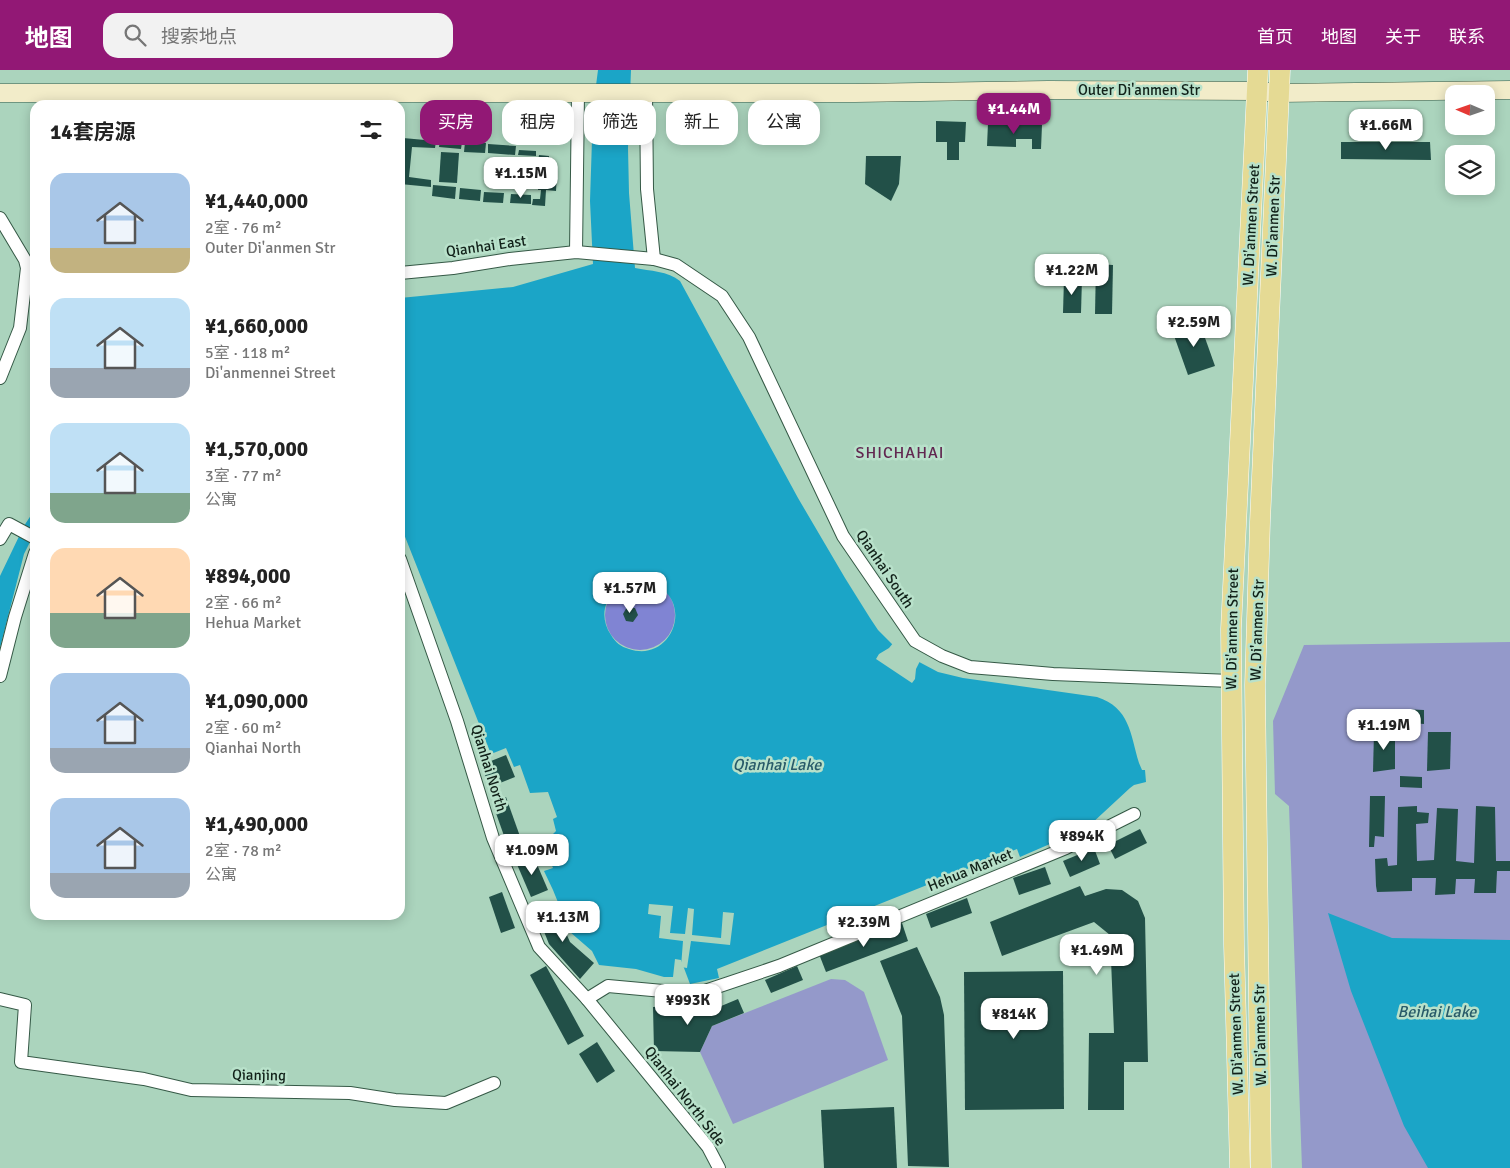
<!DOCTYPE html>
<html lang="zh">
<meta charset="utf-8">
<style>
:root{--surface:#fff;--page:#f2f2f2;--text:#222;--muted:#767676;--accent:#921875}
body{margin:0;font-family:Signika,"Noto Sans SC",sans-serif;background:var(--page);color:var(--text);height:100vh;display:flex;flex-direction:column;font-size:19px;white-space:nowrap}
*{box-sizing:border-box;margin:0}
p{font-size:16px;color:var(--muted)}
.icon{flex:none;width:28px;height:28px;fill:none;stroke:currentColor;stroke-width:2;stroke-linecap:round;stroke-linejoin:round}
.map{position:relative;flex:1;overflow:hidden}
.sheet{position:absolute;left:30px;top:30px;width:375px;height:820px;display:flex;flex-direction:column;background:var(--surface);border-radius:15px;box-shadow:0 2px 12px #0003}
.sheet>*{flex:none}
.hud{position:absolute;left:420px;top:30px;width:475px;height:45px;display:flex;gap:10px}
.needle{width:32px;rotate:272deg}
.tools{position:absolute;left:1445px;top:15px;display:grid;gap:10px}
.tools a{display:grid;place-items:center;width:50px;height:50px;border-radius:10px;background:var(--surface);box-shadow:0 2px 12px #0003;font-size:25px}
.price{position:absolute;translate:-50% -42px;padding:0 11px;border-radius:10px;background:#fff;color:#222;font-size:16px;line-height:32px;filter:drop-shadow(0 1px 2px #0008)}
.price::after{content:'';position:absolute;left:50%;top:30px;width:15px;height:11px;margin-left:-8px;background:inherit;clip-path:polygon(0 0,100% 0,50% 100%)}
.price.current{background:var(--accent);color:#fff}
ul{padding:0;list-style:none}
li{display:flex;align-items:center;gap:15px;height:125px;padding:0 20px}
li span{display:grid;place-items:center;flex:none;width:140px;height:100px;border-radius:15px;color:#555}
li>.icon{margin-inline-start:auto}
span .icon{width:60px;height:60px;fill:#fffc;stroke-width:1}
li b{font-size:21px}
h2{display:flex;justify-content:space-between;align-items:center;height:60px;padding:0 20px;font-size:21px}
.chip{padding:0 18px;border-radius:15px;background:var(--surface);box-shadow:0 2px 12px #0003;font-size:18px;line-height:45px}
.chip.current{background:var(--accent);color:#fff}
header{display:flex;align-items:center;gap:30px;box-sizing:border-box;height:70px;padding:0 25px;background:var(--accent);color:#fff}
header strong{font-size:24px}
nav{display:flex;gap:28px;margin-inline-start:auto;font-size:18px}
.search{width:350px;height:45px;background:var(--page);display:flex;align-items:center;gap:12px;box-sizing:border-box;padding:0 18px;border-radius:15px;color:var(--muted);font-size:19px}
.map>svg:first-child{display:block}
.green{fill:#9499ca}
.forest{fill:#8084d3}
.water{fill:#1ba5c7;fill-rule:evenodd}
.pier{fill:#abd4bd}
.building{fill:#225048}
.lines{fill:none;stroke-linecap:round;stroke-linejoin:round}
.street-casing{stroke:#355946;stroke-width:14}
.secondary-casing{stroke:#355946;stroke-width:19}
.primary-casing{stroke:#fff;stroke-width:21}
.street{stroke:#fff;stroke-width:12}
.secondary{stroke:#f2ecc9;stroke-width:18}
.primary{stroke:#e5da94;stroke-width:20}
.labels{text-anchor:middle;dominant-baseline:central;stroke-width:5;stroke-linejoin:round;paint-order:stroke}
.street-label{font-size:15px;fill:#112119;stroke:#b8e1ca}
.neighbourhood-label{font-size:16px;letter-spacing:1px;fill:#612750;stroke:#b8e1ca}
.water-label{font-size:16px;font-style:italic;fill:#285a69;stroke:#b8e1ca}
</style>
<header>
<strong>地图</strong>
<div class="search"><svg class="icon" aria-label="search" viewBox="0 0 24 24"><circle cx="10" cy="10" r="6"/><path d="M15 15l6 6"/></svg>搜索地点</div>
<nav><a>首页</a><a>地图</a><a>关于</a><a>联系</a></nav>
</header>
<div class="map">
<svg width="1510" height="1098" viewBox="0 0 1510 1098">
<rect width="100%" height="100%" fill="#abd4bd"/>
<g class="green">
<path d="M 1510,572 L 1510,1098 L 1302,1098 L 1289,736 L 1275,724 L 1273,651 L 1304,575 Z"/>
<path d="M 831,909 L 845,910 L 864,922 L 888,990 L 733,1054 L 700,982 L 712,956 Z"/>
</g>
<circle class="forest" cx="640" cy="545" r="35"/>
<g class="water">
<path d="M 598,0 L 631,0 L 628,78 L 629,123 L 635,198 C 650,201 668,201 680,211 L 798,428 L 845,508 L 870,548 L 878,560 L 892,574 L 906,585 L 938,602 L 963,608 L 1097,627 C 1130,638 1130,663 1139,693 L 1142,700 L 1145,700 L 1146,712 L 1134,715 L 1130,718 L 1090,755 L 1082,760 L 1020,787 L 1017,779 L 717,899 L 719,908 L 690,914 L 681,890 L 675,889 L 673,907 L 664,907 L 636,899 L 599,895 L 592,881 L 570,862 L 553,820 L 544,801 L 553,798 L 544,775 L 550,770 L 550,767 L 556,761 L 553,749 L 557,747 L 548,722 L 530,723 L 520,695 L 514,697 L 506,678 L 491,684 L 400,454 L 400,228 L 513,217 L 593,194 L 590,131 L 593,39 ZM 640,510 C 700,520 675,595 629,579 C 621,577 615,572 611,565 C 594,539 612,514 640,510 Z"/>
<path d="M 35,439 L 35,462 L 24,484 L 0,578 L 0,506 L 24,456 Z"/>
<path d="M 1328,843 L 1392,868 L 1510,870 L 1510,1098 L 1428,1098 L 1404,1056 L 1351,921 Z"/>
</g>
<g class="pier">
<path d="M 894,572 L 920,591 L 916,599 L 915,609 L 912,613 L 876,589 L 879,584 L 889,578 Z"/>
<path d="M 649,834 L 673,836 L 670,863 L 685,864 L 688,838 L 694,839 L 692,865 L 721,868 L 723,842 L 734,843 L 730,875 L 691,871 L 687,898 L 681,897 L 683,871 L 659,868 L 661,846 L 648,844 Z"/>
</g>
<g class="building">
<path d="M 936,51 L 966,52 L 965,72 L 959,72 L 959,90 L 947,90 L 947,72 L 936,72 Z"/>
<path d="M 988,53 L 1042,55 L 1041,79 L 1032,79 L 1032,69 L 1016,69 L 1016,77 L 987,76 Z"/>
<path d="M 403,68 L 436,71 L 435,78 L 412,77 L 409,107 L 431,110 L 431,117 L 400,114 Z"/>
<path d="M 440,69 L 462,72 L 461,79 L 439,77 Z"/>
<path d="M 465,72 L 486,73 L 485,83 L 464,82 Z"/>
<path d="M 1341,72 L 1430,72 L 1431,90 L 1341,89 Z"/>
<path d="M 488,74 L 516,76 L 515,85 L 488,83 Z"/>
<path d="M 519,80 L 536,81 L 536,86 L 518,85 Z"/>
<path d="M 441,82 L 459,83 L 457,113 L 439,112 Z"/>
<path d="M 539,85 L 549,86 L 549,101 L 543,101 L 543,91 L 538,91 Z"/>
<path d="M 866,86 L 901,86 L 899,114 L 891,131 L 865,114 Z"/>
<path d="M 489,88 L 508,90 L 506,116 L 487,114 Z"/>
<path d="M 539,102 L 557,103 L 556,121 L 546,120 L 545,136 L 532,135 L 533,129 L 540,129 L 541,120 L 538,120 Z"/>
<path d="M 433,115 L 456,117 L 455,129 L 432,126 Z"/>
<path d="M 460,118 L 481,120 L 480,131 L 459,129 Z"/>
<path d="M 484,122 L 504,123 L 503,133 L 483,132 Z"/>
<path d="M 511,124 L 531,125 L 531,134 L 510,133 Z"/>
<path d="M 1096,194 L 1113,195 L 1112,244 L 1095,244 Z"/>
<path d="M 1064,208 L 1082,208 L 1081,243 L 1063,243 Z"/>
<path d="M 1199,251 L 1215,296 L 1188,305 L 1172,260 Z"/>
<path d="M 627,537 L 635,538 L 638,545 L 633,552 L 626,551 L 623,544 Z"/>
<path d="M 1401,639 L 1424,640 L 1424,654 L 1401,652 Z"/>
<path d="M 1395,661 L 1395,699 L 1373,702 L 1374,662 Z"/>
<path d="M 1428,662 L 1451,662 L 1450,699 L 1427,701 Z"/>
<path d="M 506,685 L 515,707 L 490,717 L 481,695 Z"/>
<path d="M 1400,706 L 1422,707 L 1422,718 L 1400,717 Z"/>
<path d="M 1370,726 L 1385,726 L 1384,767 L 1375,766 L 1374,777 L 1369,777 Z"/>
<path d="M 506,727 L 522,772 L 508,777 L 492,732 Z"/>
<path d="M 1417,736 L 1417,742 L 1429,743 L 1428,753 L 1416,754 L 1417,791 L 1434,790 L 1437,738 L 1458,739 L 1456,791 L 1474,793 L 1476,736 L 1495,737 L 1496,791 L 1510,791 L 1510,801 L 1497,801 L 1496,823 L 1474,823 L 1475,809 L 1456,809 L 1455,824 L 1435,825 L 1436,808 L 1412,808 L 1412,821 L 1377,822 L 1376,816 L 1375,789 L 1387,788 L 1388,796 L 1397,795 L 1398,737 Z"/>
<path d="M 1140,759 L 1147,773 L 1115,789 L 1108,775 Z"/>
<path d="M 1094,778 L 1100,794 L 1070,807 L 1063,791 Z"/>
<path d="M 533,785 L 548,820 L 531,827 L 516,792 Z"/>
<path d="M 1045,797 L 1051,814 L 1019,825 L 1013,808 Z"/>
<path d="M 1080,816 L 1085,826 L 1106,819 L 1122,820 L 1138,831 L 1145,848 L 1148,992 L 1124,992 L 1124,1040 L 1088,1040 L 1089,963 L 1114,963 L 1110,865 L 1094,852 L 1002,886 L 990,852 Z"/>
<path d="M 502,822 L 515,858 L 501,863 L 489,827 Z"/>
<path d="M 967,828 L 972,843 L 931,858 L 926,844 Z"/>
<path d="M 554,836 L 570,872 L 594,893 L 580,909 L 549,874 L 537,844 Z"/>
<path d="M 902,853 L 908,871 L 826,902 L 819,884 Z"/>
<path d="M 917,877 L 940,927 L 944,945 L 949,1097 L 908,1096 L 902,946 L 880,891 Z"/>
<path d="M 546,896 L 584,966 L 568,975 L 530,905 Z"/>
<path d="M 797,896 L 803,910 L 771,923 L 765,910 Z"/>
<path d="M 1063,901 L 1064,1039 L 965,1040 L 964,902 Z"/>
<path d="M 738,929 L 744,943 L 712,956 L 700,982 L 654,981 L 653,937 L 687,935 L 687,945 L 702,944 Z"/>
<path d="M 597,972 L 615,1001 L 597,1013 L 579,984 Z"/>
<path d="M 894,1037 L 897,1098 L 824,1098 L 821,1040 Z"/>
</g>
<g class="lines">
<defs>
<g id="street">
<path d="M 646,23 L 647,119 L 654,189"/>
<path d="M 0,148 L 25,190 L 27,198 L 20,258 L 0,308"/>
<path d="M 576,182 L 578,23"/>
<path d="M 400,203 L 453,198 L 510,189 L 576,182 L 654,189 L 676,195 L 722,226 L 749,267 L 843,466 L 915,571 L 942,586 L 970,597 L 1053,604 L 1231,611"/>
<path d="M 0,469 L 9,454 L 35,468"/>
<path d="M 400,489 L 457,651 L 493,768 L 539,877 L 587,929 L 708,1077 L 719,1098"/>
<path d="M 0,606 L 15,547 L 35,483"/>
<path d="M 0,929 L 25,935 L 21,992 L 144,1009 L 191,1020 L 350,1023 L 395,1030 L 446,1033 L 494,1013"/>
<path d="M 587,929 L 608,916 L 696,924 L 779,896 L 1066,778 L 1134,744"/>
</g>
<path id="secondary" d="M 0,23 L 855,23 L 1048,20 L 1257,21 L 1279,23 L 1510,20"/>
<g id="primary">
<path d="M 1240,1098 L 1234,875 L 1231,559 L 1258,0"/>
<path d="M 1261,1098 L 1255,615 L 1260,452 L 1280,0"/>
</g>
</defs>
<use href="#street" class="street-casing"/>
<use href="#secondary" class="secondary-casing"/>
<use href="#primary" class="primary-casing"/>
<use href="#street" class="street"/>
<use href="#secondary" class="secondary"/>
<use href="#primary" class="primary"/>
</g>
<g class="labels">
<g class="street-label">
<text x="1139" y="20">Outer Di'anmen Str</text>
<text transform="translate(1251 155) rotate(-87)">W. Di'anmen Street</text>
<text transform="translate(1273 156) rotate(-88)">W. Di'anmen Str</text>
<text transform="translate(486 176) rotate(-8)">Qianhai East</text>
<text transform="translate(885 499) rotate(56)">Qianhai South</text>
<text transform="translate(1232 559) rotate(-89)">W. Di'anmen Street</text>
<text transform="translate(1257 560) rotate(-88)">W. Di'anmen Str</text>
<text transform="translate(489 698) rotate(73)">Qianhai North</text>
<text transform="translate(970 800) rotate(-22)">Hehua Market</text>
<text transform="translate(1236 964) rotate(-92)">W. Di'anmen Street</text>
<text transform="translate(1260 965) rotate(-91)">W. Di'anmen Str</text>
<text transform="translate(259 1005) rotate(1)">Qianjing</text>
<text transform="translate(685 1026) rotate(52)">Qianhai North Side</text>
</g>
<g class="neighbourhood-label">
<text x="900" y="383">SHICHAHAI</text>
</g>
<g class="water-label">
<text x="777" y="695">Qianhai Lake</text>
<text x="1437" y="942">Beihai Lake</text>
</g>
</g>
</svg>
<div class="tools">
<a><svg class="needle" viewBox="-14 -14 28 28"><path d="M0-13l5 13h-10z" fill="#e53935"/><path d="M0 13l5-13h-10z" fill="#767676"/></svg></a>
<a><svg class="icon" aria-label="layers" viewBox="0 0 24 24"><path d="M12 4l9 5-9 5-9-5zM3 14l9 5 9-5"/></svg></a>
</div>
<b class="price current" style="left:1014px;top:65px">¥1.44M</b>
<b class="price" style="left:1386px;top:81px">¥1.66M</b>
<b class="price" style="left:521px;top:129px">¥1.15M</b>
<b class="price" style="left:1072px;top:226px">¥1.22M</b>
<b class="price" style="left:1194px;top:278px">¥2.59M</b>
<b class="price" style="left:630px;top:544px">¥1.57M</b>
<b class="price" style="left:1384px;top:681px">¥1.19M</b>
<b class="price" style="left:1082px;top:792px">¥894K</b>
<b class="price" style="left:532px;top:806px">¥1.09M</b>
<b class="price" style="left:563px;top:873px">¥1.13M</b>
<b class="price" style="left:864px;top:878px">¥2.39M</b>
<b class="price" style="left:1097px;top:906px">¥1.49M</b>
<b class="price" style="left:688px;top:956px">¥993K</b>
<b class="price" style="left:1014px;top:970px">¥814K</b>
<div class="hud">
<a class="chip current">买房</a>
<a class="chip">租房</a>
<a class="chip">筛选</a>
<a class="chip">新上</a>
<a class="chip">公寓</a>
</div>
<section class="sheet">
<h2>14套房源<svg class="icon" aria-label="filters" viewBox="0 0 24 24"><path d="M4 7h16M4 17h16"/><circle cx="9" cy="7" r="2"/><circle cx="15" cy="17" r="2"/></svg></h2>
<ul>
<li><span style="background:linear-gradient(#a9c7e8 75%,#c2b280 0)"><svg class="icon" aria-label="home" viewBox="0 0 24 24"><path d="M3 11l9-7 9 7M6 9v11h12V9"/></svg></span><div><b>¥1,440,000</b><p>2室 · 76 m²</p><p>Outer Di'anmen Str</p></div></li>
<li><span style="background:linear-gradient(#bfe0f5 70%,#9aa5b1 0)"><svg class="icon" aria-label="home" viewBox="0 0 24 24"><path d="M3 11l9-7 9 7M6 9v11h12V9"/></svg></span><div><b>¥1,660,000</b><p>5室 · 118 m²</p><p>Di'anmennei Street</p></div></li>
<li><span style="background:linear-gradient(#bfe0f5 70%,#7fa58c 0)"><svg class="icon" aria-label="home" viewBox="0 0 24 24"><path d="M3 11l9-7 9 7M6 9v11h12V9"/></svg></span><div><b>¥1,570,000</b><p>3室 · 77 m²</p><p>公寓</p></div></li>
<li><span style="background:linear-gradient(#ffd9b3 65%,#7fa58c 0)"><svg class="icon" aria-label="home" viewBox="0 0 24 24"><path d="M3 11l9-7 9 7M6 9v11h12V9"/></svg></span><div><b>¥894,000</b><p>2室 · 66 m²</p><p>Hehua Market</p></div></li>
<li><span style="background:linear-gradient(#a9c7e8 75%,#9aa5b1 0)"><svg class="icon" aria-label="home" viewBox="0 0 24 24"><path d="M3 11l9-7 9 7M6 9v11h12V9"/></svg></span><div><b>¥1,090,000</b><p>2室 · 60 m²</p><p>Qianhai North</p></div></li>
<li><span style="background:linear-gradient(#a9c7e8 75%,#9aa5b1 0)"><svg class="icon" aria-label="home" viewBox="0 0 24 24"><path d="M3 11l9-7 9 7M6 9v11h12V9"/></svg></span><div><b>¥1,490,000</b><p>2室 · 78 m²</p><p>公寓</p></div></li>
</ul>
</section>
</div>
